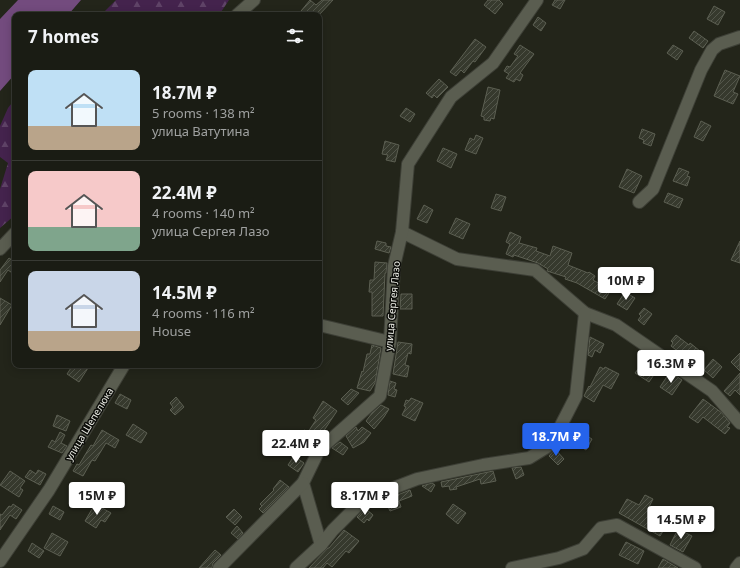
<!DOCTYPE html>
<meta charset="utf-8">
<style>
:root{--surface:#1a1c14;--page:#272922;--text:#f1f3f6;--muted:#9fa1a0;--line:#383a34;--accent:#2563eb}
body{margin:0;font-family:"Noto Sans",sans-serif;background:var(--page);color:var(--text);height:100vh;display:flex;flex-direction:column;font-size:15px;white-space:nowrap}
*{box-sizing:border-box;margin:0}
p{font-size:13px;color:var(--muted)}
.icon{flex:none;width:22px;height:22px;fill:none;stroke:currentColor;stroke-width:2;stroke-linecap:round;stroke-linejoin:round}
.map{position:relative;flex:1;overflow:hidden}
.details{position:absolute;left:12px;top:12px;width:310px;height:356px;display:flex;flex-direction:column;background:var(--surface);border-radius:8px;box-shadow:0 2px 10px #0003,0 0 0 1px var(--line)}
.details>*{flex:none}
.price{position:absolute;translate:-50% -34px;padding:0 9px;border-radius:4px;background:#fff;color:#222;font-size:13px;line-height:26px;filter:drop-shadow(0 1px 2px #0008)}
.price::after{content:'';position:absolute;left:50%;top:24px;width:12px;height:9px;margin-left:-6px;background:inherit;clip-path:polygon(0 0,100% 0,50% 100%)}
.price.on{background:var(--accent);color:#fff}
ul{padding:0;list-style:none}
li{display:flex;align-items:center;gap:12px;height:100px;padding:0 16px}
li+li{border-top:1px solid var(--line)}
li span{display:grid;place-items:center;flex:none;width:112px;height:80px;border-radius:8px;color:#555}
li>.icon{margin-inline-start:auto}
span .icon{width:48px;height:48px;fill:#fffc;stroke-width:1}
li b{font-size:17px}
h2{display:flex;justify-content:space-between;align-items:center;height:48px;padding:0 16px;font-size:17px}
.map>svg:first-child{display:block}
.forest{fill:url(#forest-firs)}
.water{fill:#734b7e}
.building{fill:url(#building-hatch);stroke:#5c5f52}
.lines{fill:none;stroke-linecap:round;stroke-linejoin:round}
.minor-casing{stroke:#3d3f36;stroke-width:14}
.minor{stroke:#5a5d50;stroke-width:12}
.labels{text-anchor:middle;dominant-baseline:central;stroke-width:3;stroke-linejoin:round;paint-order:stroke}
.street-label{font-size:10px;fill:#ecede6;stroke:#0c0d09}
</style>
<div class="map">
<svg width="740" height="568" viewBox="0 0 740 568">
<defs>
<pattern id="forest-firs" width="22" height="20" patternUnits="userSpaceOnUse"><rect width="22" height="20" fill="#44234d"/><path d="M5 1l3.5 6h-7zM16 11l3.5 6h-7z" fill="#5f4367"/></pattern>
<pattern id="building-hatch" width="6" height="6" patternUnits="userSpaceOnUse"><rect width="6" height="6" fill="#36392d"/><path d="M-1 1l2-2M0 6l6-6M5 7l2-2" fill="none" stroke="#53564b"/></pattern>
</defs>
<rect width="100%" height="100%" fill="#23251a"/>
<g class="forest">
<path d="M 116,0 L 229,0 L 219,15 L 101,15 Z"/>
<path d="M 15,99 L 15,215 L 0,228 L 0,189 L 8,163 L 0,157 L 0,126 L 8,108 Z"/>
</g>
<path class="water" d="M 18,0 L 81,0 L 68,15 L 15,15 L 15,74 L 0,91 L 0,19 Z"/>
<g class="building">
<path d="M 310,0 L 316,5 L 322,0 L 333,0 L 319,15 L 306,15 L 301,11 Z"/>
<path d="M 488,0 L 499,0 L 503,4 L 495,14 L 484,5 Z"/>
<path d="M 555,0 L 565,0 L 560,9 L 552,5 Z"/>
<path d="M 714,6 L 725,12 L 718,25 L 707,19 Z"/>
<path d="M 538,17 L 546,23 L 541,31 L 533,25 Z"/>
<path d="M 694,31 L 708,41 L 703,48 L 689,38 Z"/>
<path d="M 475,39 L 486,47 L 475,62 L 473,61 L 464,73 L 461,70 L 456,76 L 450,72 Z"/>
<path d="M 520,45 L 534,54 L 520,73 L 523,75 L 520,81 L 516,79 L 514,82 L 506,78 L 509,74 L 504,71 L 507,66 L 510,67 L 518,56 L 514,54 Z"/>
<path d="M 673,45 L 683,51 L 677,60 L 667,53 Z"/>
<path d="M 725,70 L 740,76 L 733,92 L 738,94 L 733,104 L 714,96 Z"/>
<path d="M 439,79 L 448,87 L 437,98 L 434,95 L 432,98 L 426,93 Z"/>
<path d="M 488,87 L 500,90 L 494,119 L 491,118 L 490,121 L 484,120 L 484,117 L 481,116 Z"/>
<path d="M 406,108 L 415,114 L 410,122 L 400,116 Z"/>
<path d="M 701,121 L 711,126 L 703,141 L 694,137 Z"/>
<path d="M 642,129 L 655,134 L 651,146 L 643,143 L 644,140 L 639,138 Z"/>
<path d="M 476,135 L 483,138 L 476,154 L 465,150 L 470,138 L 474,140 Z"/>
<path d="M 385,141 L 399,145 L 395,162 L 386,160 L 388,155 L 382,154 Z"/>
<path d="M 443,148 L 457,154 L 451,168 L 437,161 Z"/>
<path d="M 679,168 L 689,172 L 687,176 L 690,177 L 687,186 L 673,181 Z"/>
<path d="M 627,169 L 642,176 L 634,193 L 619,187 Z"/>
<path d="M 668,193 L 683,199 L 679,208 L 664,202 Z"/>
<path d="M 496,194 L 506,197 L 501,211 L 491,208 Z"/>
<path d="M 424,205 L 433,210 L 427,223 L 417,219 Z"/>
<path d="M 456,218 L 470,224 L 463,239 L 449,233 Z"/>
<path d="M 510,232 L 521,237 L 519,243 L 537,248 L 536,251 L 550,256 L 553,246 L 572,253 L 568,265 L 588,273 L 589,272 L 595,276 L 593,280 L 611,290 L 605,299 L 577,283 L 565,279 L 566,277 L 547,271 L 548,269 L 538,263 L 514,255 L 513,257 L 506,254 L 510,244 L 506,242 Z"/>
<path d="M 377,241 L 386,243 L 386,246 L 391,247 L 389,253 L 375,249 Z"/>
<path d="M 740,241 L 740,263 L 731,260 Z"/>
<path d="M 9,258 L 15,262 L 15,275 L 8,270 L 0,282 L 0,270 Z"/>
<path d="M 375,262 L 387,263 L 386,273 L 385,273 L 383,316 L 372,316 L 372,292 L 369,292 L 370,280 L 374,280 Z"/>
<path d="M 625,292 L 635,298 L 627,310 L 617,304 Z"/>
<path d="M 401,294 L 412,294 L 412,309 L 400,309 Z"/>
<path d="M 0,298 L 12,305 L 0,325 Z"/>
<path d="M 644,308 L 652,314 L 644,325 L 638,320 L 641,316 L 639,314 Z"/>
<path d="M 676,335 L 689,345 L 690,343 L 700,351 L 692,362 L 671,346 L 673,343 L 671,341 Z"/>
<path d="M 590,337 L 604,344 L 600,353 L 595,350 L 592,357 L 588,355 Z"/>
<path d="M 398,342 L 412,344 L 411,354 L 408,353 L 405,365 L 409,366 L 407,377 L 393,374 Z"/>
<path d="M 372,345 L 381,348 L 375,383 L 370,391 L 357,388 L 362,371 L 363,372 L 367,354 L 370,354 Z"/>
<path d="M 740,353 L 740,371 L 731,362 Z"/>
<path d="M 647,357 L 660,366 L 649,382 L 635,373 Z"/>
<path d="M 713,359 L 722,367 L 713,378 L 704,370 Z"/>
<path d="M 73,365 L 90,365 L 79,382 L 67,374 Z"/>
<path d="M 600,367 L 604,369 L 605,367 L 619,374 L 611,389 L 603,385 L 594,402 L 584,396 L 589,386 L 590,387 Z"/>
<path d="M 670,372 L 682,380 L 672,395 L 660,387 Z"/>
<path d="M 740,373 L 740,395 L 735,390 L 730,396 L 724,391 Z"/>
<path d="M 390,381 L 396,383 L 394,389 L 397,390 L 395,397 L 388,395 Z"/>
<path d="M 351,389 L 359,393 L 348,405 L 341,399 Z"/>
<path d="M 120,394 L 131,400 L 127,409 L 115,403 Z"/>
<path d="M 176,397 L 184,407 L 175,415 L 170,410 L 173,407 L 170,403 Z"/>
<path d="M 411,398 L 423,403 L 415,421 L 402,415 L 406,407 L 404,406 L 406,400 L 409,401 Z"/>
<path d="M 703,399 L 722,413 L 730,423 L 727,427 L 730,428 L 725,434 L 703,417 L 698,423 L 689,417 Z"/>
<path d="M 323,401 L 337,411 L 323,432 L 321,430 L 312,445 L 307,442 L 303,448 L 296,443 L 304,430 L 308,432 L 316,420 L 313,418 Z"/>
<path d="M 381,405 L 389,409 L 384,417 L 374,429 L 366,421 L 372,413 Z"/>
<path d="M 57,415 L 70,421 L 66,431 L 53,426 Z"/>
<path d="M 133,424 L 147,433 L 141,443 L 126,435 Z"/>
<path d="M 356,427 L 358,431 L 362,427 L 371,433 L 364,442 L 353,448 L 346,436 Z"/>
<path d="M 102,430 L 119,440 L 115,448 L 106,443 L 95,461 L 92,460 L 83,476 L 73,471 L 77,464 L 79,465 L 91,445 L 93,446 Z"/>
<path d="M 577,430 L 592,439 L 586,450 L 571,441 Z"/>
<path d="M 60,432 L 65,435 L 61,443 L 67,446 L 62,453 L 48,447 L 52,440 L 55,442 Z"/>
<path d="M 340,442 L 348,448 L 343,455 L 332,448 Z"/>
<path d="M 555,449 L 564,459 L 558,465 L 549,456 Z"/>
<path d="M 294,456 L 304,463 L 298,472 L 288,465 Z"/>
<path d="M 521,467 L 524,475 L 516,479 L 512,468 Z"/>
<path d="M 30,470 L 36,474 L 38,470 L 46,474 L 40,485 L 25,477 Z"/>
<path d="M 10,471 L 25,481 L 20,488 L 23,490 L 19,497 L 0,485 Z"/>
<path d="M 493,471 L 496,481 L 481,484 L 480,479 L 456,487 L 457,489 L 450,490 L 449,486 L 442,487 L 441,482 Z"/>
<path d="M 280,480 L 289,487 L 263,513 L 259,509 L 262,506 L 260,504 L 274,490 L 273,489 Z"/>
<path d="M 432,483 L 435,485 L 431,492 L 422,486 Z"/>
<path d="M 89,485 L 100,493 L 94,500 L 83,493 Z"/>
<path d="M 410,490 L 412,496 L 399,501 L 401,507 L 390,511 L 385,500 Z"/>
<path d="M 645,495 L 653,499 L 648,509 L 669,522 L 660,536 L 619,513 L 627,499 L 639,505 Z"/>
<path d="M 13,504 L 22,510 L 16,519 L 10,515 L 0,530 L 0,514 L 2,515 L 9,506 L 11,507 Z"/>
<path d="M 95,504 L 111,513 L 105,522 L 101,520 L 96,528 L 85,521 Z"/>
<path d="M 453,504 L 466,513 L 458,524 L 446,514 Z"/>
<path d="M 53,506 L 64,512 L 60,520 L 49,514 Z"/>
<path d="M 234,509 L 242,517 L 235,525 L 226,517 Z"/>
<path d="M 364,509 L 366,509 L 373,515 L 369,521 L 367,519 L 364,523 L 357,517 Z"/>
<path d="M 237,526 L 243,533 L 238,539 L 231,533 Z"/>
<path d="M 678,529 L 692,536 L 683,552 L 670,545 Z"/>
<path d="M 344,530 L 359,541 L 349,553 L 346,551 L 332,567 L 327,563 L 323,568 L 309,568 L 328,548 L 329,548 Z"/>
<path d="M 52,533 L 68,542 L 60,556 L 44,548 Z"/>
<path d="M 626,542 L 644,551 L 638,564 L 619,555 Z"/>
<path d="M 32,543 L 44,551 L 39,558 L 28,551 Z"/>
<path d="M 215,550 L 221,555 L 213,563 L 212,568 L 199,568 Z"/>
<path d="M 663,559 L 678,568 L 658,568 Z"/>
</g>
<g class="lines">
<defs>
<g id="minor">
<path d="M 237,15 L 254,0"/>
<path d="M 639,202 L 653,189 L 701,70 L 712,50 L 719,44 L 740,37"/>
<path d="M 402,232 L 457,259 L 535,270 L 585,313 L 616,325 L 712,391 L 740,423"/>
<path d="M 0,249 L 15,233"/>
<path d="M 319,325 L 390,342"/>
<path d="M 321,545 L 303,483 L 319,450 L 380,396 L 390,342 L 394,266 L 402,232 L 408,164 L 451,97 L 493,63 L 537,0"/>
<path d="M 0,561 L 49,490 L 124,365"/>
<path d="M 219,568 L 303,483"/>
<path d="M 296,568 L 321,545 L 333,530 L 360,503 L 391,489 L 417,479 L 483,465 L 529,458 L 547,447 L 555,437 L 576,396 L 585,313"/>
<path d="M 512,568 L 559,558 L 583,549 L 601,528 L 617,525 L 695,568"/>
<path d="M 736,568 L 740,563"/>
</g>
</defs>
<use href="#minor" class="minor-casing"/>
<use href="#minor" class="minor"/>
</g>
<g class="labels">
<g class="street-label">
<text transform="translate(392 306) rotate(-85)">улица Сергея Лазо</text>
<text transform="translate(89 424) rotate(-59)">улица Шепелюка</text>
</g>
</g>
</svg>
<b class="price" style="left:626px;top:301px">10M ₽</b>
<b class="price" style="left:671px;top:384px">16.3M ₽</b>
<b class="price on" style="left:556px;top:457px">18.7M ₽</b>
<b class="price" style="left:296px;top:464px">22.4M ₽</b>
<b class="price" style="left:97px;top:516px">15M ₽</b>
<b class="price" style="left:365px;top:516px">8.17M ₽</b>
<b class="price" style="left:681px;top:540px">14.5M ₽</b>
<section class="details">
<h2>7 homes<svg class="icon" aria-label="filters" viewBox="0 0 24 24"><path d="M4 7h16M4 17h16"/><circle cx="9" cy="7" r="2"/><circle cx="15" cy="17" r="2"/></svg></h2>
<ul>
<li><span style="background:linear-gradient(#bfe0f5 70%,#b9a48a 0)"><svg class="icon" aria-label="home" viewBox="0 0 24 24"><path d="M3 11l9-7 9 7M6 9v11h12V9"/></svg></span><div><b>18.7M ₽</b><p>5 rooms · 138 m²</p><p>улица Ватутина</p></div></li>
<li><span style="background:linear-gradient(#f6c9c9 70%,#7fa58c 0)"><svg class="icon" aria-label="home" viewBox="0 0 24 24"><path d="M3 11l9-7 9 7M6 9v11h12V9"/></svg></span><div><b>22.4M ₽</b><p>4 rooms · 140 m²</p><p>улица Сергея Лазо</p></div></li>
<li><span style="background:linear-gradient(#c9d6e8 75%,#b9a48a 0)"><svg class="icon" aria-label="home" viewBox="0 0 24 24"><path d="M3 11l9-7 9 7M6 9v11h12V9"/></svg></span><div><b>14.5M ₽</b><p>4 rooms · 116 m²</p><p>House</p></div></li>
</ul>
</section>
</div>
